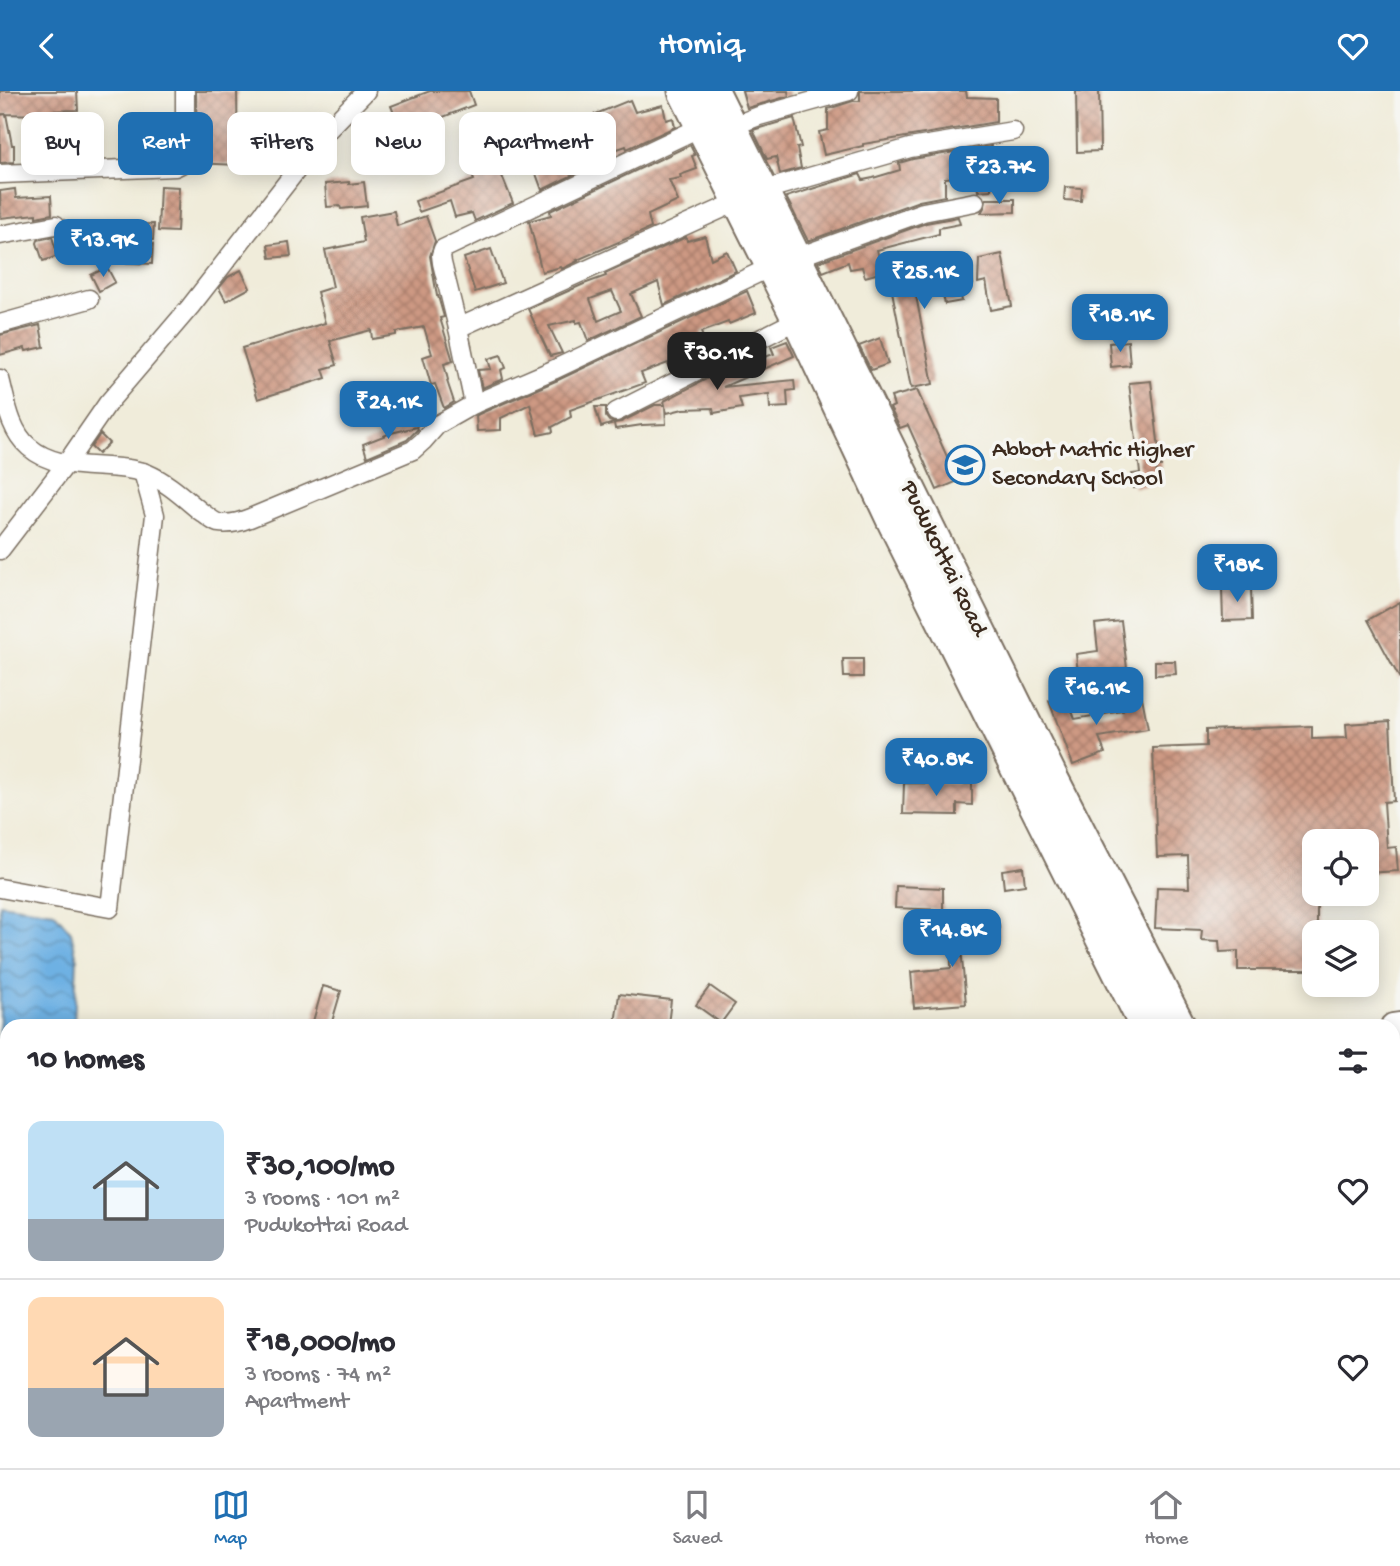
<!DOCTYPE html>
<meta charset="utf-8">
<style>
:root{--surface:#fff;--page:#f7f7f7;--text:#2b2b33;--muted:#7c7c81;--line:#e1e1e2;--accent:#1f6fb2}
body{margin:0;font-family:"Gochi Hand",sans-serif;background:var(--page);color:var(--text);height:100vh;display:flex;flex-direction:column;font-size:26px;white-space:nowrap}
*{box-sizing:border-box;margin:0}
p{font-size:23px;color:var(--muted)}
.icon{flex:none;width:38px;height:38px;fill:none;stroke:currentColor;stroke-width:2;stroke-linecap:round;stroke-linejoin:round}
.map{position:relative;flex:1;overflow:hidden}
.drawer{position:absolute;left:0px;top:928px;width:1400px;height:450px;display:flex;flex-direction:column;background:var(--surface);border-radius:21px 21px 0 0;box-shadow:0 4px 18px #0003}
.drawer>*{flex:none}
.banner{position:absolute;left:21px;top:21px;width:700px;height:63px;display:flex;gap:14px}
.tools{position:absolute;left:1302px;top:738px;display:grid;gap:14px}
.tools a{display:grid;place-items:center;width:77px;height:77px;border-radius:14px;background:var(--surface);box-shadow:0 4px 18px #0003;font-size:35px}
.price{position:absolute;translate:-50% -60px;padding:0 16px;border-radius:14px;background:var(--accent);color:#fff;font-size:23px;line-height:46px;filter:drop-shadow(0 2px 4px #0008)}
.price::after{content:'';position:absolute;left:50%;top:42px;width:21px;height:16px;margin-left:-10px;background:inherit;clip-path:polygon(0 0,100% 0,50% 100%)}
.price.on{background:#222;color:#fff}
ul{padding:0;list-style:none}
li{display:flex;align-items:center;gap:21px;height:175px;padding:0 28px}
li+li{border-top:2px solid var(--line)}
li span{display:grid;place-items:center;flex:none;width:196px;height:140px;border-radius:14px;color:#555}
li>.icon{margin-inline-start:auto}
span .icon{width:84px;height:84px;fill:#fffc;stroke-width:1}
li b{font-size:30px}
h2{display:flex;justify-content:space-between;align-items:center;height:84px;padding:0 28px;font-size:30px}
.pill{padding:0 24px;border-radius:14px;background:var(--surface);box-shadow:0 4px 18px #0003;font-size:24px;line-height:63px}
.pill.on{background:var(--accent);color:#fff}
header{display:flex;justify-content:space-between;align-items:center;height:91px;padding:0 28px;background:var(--accent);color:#fff;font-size:32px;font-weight:600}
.tab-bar{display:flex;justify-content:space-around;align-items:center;height:98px;border-top:2px solid var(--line);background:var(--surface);font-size:19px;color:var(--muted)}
.tab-bar a{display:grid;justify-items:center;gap:4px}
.tab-bar .on{color:var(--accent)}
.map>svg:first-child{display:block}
.water{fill:url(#water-waves);stroke:#546e80;stroke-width:2}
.building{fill:url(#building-cross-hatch);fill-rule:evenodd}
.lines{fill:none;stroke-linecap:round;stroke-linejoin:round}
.street-casing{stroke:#7a6e60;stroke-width:21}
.secondary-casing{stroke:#7a6e60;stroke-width:28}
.highway-casing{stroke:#7a6e60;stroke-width:37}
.street{stroke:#fff;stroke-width:18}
.secondary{stroke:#fff;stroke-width:24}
.highway{stroke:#fff;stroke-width:33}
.labels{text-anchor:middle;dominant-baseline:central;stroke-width:7;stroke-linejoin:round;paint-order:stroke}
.poi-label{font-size:24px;fill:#3b2a1e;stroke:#f6f6f2;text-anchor:start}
.street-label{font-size:24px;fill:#3b2a1e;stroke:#f6f6f2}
</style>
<header><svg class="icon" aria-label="back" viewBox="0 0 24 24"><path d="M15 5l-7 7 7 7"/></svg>Homiq<svg class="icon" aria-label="heart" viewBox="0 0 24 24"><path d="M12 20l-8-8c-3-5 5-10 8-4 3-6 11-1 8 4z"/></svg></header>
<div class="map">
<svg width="1400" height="1377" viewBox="0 0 1400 1377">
<defs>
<pattern id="water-waves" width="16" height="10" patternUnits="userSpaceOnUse" patternTransform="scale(1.75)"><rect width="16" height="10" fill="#6eb1e3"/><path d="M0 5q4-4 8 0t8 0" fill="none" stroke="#5c90b7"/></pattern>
<pattern id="building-cross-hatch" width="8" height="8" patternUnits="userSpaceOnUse" patternTransform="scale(1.75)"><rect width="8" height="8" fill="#cd9983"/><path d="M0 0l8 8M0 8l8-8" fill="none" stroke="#a87d6b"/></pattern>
</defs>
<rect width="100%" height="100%" fill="#f6f6f2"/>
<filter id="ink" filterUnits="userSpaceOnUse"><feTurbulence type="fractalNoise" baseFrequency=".0143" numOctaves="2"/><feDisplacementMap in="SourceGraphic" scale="14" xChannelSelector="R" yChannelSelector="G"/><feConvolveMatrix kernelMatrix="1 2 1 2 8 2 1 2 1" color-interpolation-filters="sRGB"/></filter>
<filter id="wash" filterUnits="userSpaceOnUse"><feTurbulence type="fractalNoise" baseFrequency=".00686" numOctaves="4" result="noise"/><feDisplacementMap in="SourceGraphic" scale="28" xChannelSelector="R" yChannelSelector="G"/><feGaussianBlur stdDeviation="1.57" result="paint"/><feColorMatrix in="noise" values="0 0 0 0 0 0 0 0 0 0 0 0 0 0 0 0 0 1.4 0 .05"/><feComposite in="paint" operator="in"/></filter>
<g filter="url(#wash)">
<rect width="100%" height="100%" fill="#f0ecda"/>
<path class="water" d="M 0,813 L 54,821 L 71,841 L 77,868 L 74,934 L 7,934 L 7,1370 L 49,1370 L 47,1377 L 0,1377 Z"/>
<g id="blocks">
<g class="building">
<path d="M 0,0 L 77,0 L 78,19 L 46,20 L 46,24 L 0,23 Z"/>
<path d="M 196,0 L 237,0 L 238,74 L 195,72 L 197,53 Z"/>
<path d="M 430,0 L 469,0 L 474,14 L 402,42 L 391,15 Z"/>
<path d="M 742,0 L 788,0 L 789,5 L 747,17 Z"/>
<path d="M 860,0 L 966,0 L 967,6 L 996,7 L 996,31 L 863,53 L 863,55 L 824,64 L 819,41 L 828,39 L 828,18 L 853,10 L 860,10 Z"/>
<path d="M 1076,0 L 1099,0 L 1100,60 L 1077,61 Z"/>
<path d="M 630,9 L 635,21 L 663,14 L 666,29 L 673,27 L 675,36 L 627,58 L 626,55 L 609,61 L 601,39 L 565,54 L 577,82 L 542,99 L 535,80 L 531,80 L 531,71 L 502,85 L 513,112 L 475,130 L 472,122 L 455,126 L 450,110 L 419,121 L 415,110 L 474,89 L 470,80 L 517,62 L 507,41 L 520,36 L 527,51 Z"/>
<path d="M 6,23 L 12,54 L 14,54 L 14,71 L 0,72 L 0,24 Z"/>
<path d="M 794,27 L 801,56 L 797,57 L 801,77 L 780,83 L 776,66 L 767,68 L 753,39 Z"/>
<path d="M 690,54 L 695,64 L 692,65 L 697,78 L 680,84 L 681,87 L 669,89 L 678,110 L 648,124 L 651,137 L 577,169 L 578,170 L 562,178 L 561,176 L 542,181 L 529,130 L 551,124 L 550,120 Z"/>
<path d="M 991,55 L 992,71 L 991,99 L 978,100 L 976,84 L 945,87 L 945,105 L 919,110 L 808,150 L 786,106 L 860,83 L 863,89 L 873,87 L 900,79 L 899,72 L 913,68 Z"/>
<path d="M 349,91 L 349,93 L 364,91 L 367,115 L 341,118 L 340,115 L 327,116 L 325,93 Z"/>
<path d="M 160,95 L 179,96 L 177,141 L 158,140 Z"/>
<path d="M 1065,96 L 1082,97 L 1081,110 L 1064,109 Z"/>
<path d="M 15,98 L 16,107 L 51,105 L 52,123 L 36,126 L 36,123 L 1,127 L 0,100 Z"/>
<path d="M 986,108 L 1015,108 L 1015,121 L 981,122 L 985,115 Z"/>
<path d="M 394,120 L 397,135 L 426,125 L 435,150 L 430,165 L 437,205 L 438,205 L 444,226 L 440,227 L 453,270 L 444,273 L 448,289 L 447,290 L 454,311 L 444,317 L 435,293 L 431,294 L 423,266 L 432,263 L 424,236 L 396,241 L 396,244 L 372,248 L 371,239 L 330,250 L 337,274 L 323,278 L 326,287 L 258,308 L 242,257 L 325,232 L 317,201 L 333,196 L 325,159 L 364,151 L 360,126 Z"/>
<path d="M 958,126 L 960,133 L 939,137 L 939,143 L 877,159 L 883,181 L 865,186 L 862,176 L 850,178 L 848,171 L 823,181 L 818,171 L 926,132 Z"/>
<path d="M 154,133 L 153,149 L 119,150 L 119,134 Z"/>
<path d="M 705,145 L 711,168 L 727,160 L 736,180 L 664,214 L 658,191 L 631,203 L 641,225 L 588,250 L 581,231 L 576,232 L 576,229 L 549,235 L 562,262 L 550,265 L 528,218 L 584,193 L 606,185 L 605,183 L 686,146 L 687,150 ZM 612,200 L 621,220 L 598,230 L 590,208 Z"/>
<path d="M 52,146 L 58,165 L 43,170 L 37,152 L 38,149 Z"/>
<path d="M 289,151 L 291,165 L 270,167 L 268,154 Z"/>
<path d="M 153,153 L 152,173 L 116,171 Z"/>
<path d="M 491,158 L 503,192 L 475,201 L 464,167 Z"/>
<path d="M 1002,163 L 1012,215 L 991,219 L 986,190 L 978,192 L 979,168 Z"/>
<path d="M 968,170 L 973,193 L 959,195 L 962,210 L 945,213 L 942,199 L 916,205 L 933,293 L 911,297 L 889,185 Z"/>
<path d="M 107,176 L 115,191 L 99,200 L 91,184 Z"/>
<path d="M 241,179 L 250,197 L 226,210 L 219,197 L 228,186 Z"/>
<path d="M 747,200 L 756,222 L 729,233 L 728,231 L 701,241 L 708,261 L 671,280 L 668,272 L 641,282 L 645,292 L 570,319 L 571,326 L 552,336 L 553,341 L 538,344 L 530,313 L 501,327 L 501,339 L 477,340 L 476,325 L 479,323 L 558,289 Z"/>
<path d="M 40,234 L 44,256 L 26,260 L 25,257 L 0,264 L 0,244 Z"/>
<path d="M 880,247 L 888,273 L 871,279 L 859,255 Z"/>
<path d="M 787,250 L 794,265 L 723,296 L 794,289 L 795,299 L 787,300 L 788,316 L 770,317 L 769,303 L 739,307 L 742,317 L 714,322 L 713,317 L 683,318 L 667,322 L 665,315 L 666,333 L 642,334 L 615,338 L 614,332 L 601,336 L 595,316 L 606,316 L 606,326 L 609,330 L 615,332 L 621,331 L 655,314 L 665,314 L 664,310 L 733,274 L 734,276 L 774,263 L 771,256 Z"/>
<path d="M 1128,250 L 1130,274 L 1111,276 L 1109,252 Z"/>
<path d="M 501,264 L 506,277 L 501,279 L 503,288 L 482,297 L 478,279 L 491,278 L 488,268 Z"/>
<path d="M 1151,290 L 1161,376 L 1156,376 L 1158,393 L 1134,397 L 1132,383 L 1140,382 L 1129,292 Z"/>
<path d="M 917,299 L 958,390 L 937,399 L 908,334 L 900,337 L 890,317 L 894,315 L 891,306 Z"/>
<path d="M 417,336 L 418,338 L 407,349 L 367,366 L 363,353 L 391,342 Z"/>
<path d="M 100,343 L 109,352 L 98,363 L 91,356 Z"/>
<path d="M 1222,497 L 1251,497 L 1252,529 L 1223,530 Z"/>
<path d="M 1400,511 L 1400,588 L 1368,529 Z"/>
<path d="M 1121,530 L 1127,577 L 1078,583 L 1076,563 L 1098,560 L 1095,533 Z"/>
<path d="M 843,568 L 863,568 L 863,586 L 844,586 Z"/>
<path d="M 1155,570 L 1175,570 L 1176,583 L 1155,584 Z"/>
<path d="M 1066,604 L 1075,628 L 1123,620 L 1121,609 L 1142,606 L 1148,638 L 1099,646 L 1105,662 L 1073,674 L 1049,610 Z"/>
<path d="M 1390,630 L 1394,710 L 1384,711 L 1387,757 L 1396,756 L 1398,780 L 1367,782 L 1367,751 L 1314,751 L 1314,757 L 1310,757 L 1311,786 L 1314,786 L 1314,803 L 1317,803 L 1317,842 L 1314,842 L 1314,879 L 1238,879 L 1238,860 L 1220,861 L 1219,850 L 1201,849 L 1202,839 L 1155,837 L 1157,796 L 1189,797 L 1188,765 L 1157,766 L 1153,657 L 1206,655 L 1206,639 L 1312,635 L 1312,648 L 1347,647 L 1346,633 Z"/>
<path d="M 904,692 L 972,693 L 972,714 L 957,713 L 957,724 L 903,723 Z"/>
<path d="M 1023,776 L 1025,794 L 1004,797 L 1002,779 Z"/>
<path d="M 896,795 L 943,797 L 943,819 L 895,817 Z"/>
<path d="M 999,834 L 999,855 L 961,856 L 966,913 L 914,917 L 911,881 L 951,877 L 950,835 Z"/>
<path d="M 323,895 L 341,900 L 331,934 L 312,934 Z"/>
<path d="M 710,895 L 735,913 L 721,932 L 696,914 Z"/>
<path d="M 619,903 L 671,909 L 668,934 L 631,934 L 615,933 Z"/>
</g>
</g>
</g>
<g filter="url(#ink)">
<use href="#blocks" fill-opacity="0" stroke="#7a6e60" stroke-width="2"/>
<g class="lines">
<defs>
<g id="street">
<path d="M 730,36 L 759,25 L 849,0"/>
<path d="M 0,83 L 175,76 L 181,73 L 185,66 L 185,0"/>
<path d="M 0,144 L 56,134"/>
<path d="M 795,167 L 923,121 L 975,111"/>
<path d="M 0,233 L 89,208"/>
<path d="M 458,237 L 761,100 L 910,57 L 1013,40"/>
<path d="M 0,288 C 6,311 10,340 29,356 C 61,384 110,369 148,383 C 167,391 184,407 200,420 C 206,424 212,430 218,432 C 229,434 240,431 250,427 L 413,359 L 423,350 L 437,334 L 474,313 L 553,279 L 773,175"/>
<path d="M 474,313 L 458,237 L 442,172 L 441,164 L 443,158 L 703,35"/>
<path d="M 616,321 L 799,228"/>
<path d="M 0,459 L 66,373 L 108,312 L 190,216 L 327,40 L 366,0"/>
<path d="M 0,797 L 110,817 L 155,424 L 143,381"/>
<path d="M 671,1370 L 703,1377"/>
<path d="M 98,1377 L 100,1370"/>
</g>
<g id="secondary">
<path d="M 1393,935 L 1400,934"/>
<path d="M 1393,957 L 1400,956"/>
</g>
<g id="highway">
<path d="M 685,0 L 799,228 L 894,430 L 1146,934"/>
<path d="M 712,0 L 1052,689 L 1178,934"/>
<path d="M 1345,1370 L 1348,1377"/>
<path d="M 1371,1370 L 1374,1377"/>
</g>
</defs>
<use href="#street" class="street-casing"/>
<use href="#secondary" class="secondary-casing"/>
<use href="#highway" class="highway-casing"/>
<use href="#street" class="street"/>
<use href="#secondary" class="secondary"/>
<use href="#highway" class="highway"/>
</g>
</g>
<defs>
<symbol id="school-ring" viewBox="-11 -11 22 22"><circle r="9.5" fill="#f6f6f2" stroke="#1f6fb2" stroke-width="1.5"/><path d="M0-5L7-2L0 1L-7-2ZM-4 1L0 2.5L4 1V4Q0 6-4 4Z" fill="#1f6fb2"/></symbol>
</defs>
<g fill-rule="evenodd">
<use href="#school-ring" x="943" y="352" width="44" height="44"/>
</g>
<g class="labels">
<g class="poi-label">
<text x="992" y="360">Abbot Matric Higher<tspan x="992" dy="28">Secondary School</tspan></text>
</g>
<g class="street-label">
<text transform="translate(943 468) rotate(64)">Pudukottai Road</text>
</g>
</g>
</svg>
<div class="tools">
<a><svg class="icon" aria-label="locate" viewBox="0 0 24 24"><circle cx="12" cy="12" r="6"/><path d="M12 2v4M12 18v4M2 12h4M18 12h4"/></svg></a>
<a><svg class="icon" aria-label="layers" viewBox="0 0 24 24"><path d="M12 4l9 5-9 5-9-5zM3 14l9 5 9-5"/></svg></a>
</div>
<b class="price" style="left:999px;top:115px">₹23.7K</b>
<b class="price" style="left:103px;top:188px">₹13.9K</b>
<b class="price" style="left:924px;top:220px">₹25.1K</b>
<b class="price" style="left:1120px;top:263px">₹18.1K</b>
<b class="price on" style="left:717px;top:301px">₹30.1K</b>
<b class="price" style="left:388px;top:350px">₹24.1K</b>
<b class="price" style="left:1237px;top:513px">₹18K</b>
<b class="price" style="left:1096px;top:636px">₹16.1K</b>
<b class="price" style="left:936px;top:707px">₹40.8K</b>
<b class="price" style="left:952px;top:878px">₹14.8K</b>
<div class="banner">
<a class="pill">Buy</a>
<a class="pill on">Rent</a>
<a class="pill">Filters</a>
<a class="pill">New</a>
<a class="pill">Apartment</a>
</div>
<section class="drawer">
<h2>10 homes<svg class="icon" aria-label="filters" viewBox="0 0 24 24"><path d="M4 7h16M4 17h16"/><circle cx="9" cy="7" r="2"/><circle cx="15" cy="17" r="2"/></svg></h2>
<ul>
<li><span style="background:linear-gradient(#bfe0f5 70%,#9aa5b1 0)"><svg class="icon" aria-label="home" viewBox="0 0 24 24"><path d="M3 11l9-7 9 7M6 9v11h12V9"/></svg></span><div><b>₹30,100/mo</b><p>3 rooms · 101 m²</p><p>Pudukottai Road</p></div><svg class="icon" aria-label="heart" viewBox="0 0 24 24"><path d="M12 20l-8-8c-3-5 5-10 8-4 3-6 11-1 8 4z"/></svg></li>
<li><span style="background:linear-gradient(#ffd9b3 65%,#9aa5b1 0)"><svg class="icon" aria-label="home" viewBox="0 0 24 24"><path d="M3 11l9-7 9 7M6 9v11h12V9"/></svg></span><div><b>₹18,000/mo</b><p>3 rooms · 74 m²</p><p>Apartment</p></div><svg class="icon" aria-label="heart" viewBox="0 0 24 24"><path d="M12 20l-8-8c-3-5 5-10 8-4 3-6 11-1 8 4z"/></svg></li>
</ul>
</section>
</div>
<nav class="tab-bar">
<a class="on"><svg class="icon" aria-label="map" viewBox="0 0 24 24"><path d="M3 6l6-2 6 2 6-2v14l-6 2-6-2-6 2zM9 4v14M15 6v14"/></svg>Map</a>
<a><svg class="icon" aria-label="saved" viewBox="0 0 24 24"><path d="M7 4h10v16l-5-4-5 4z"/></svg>Saved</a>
<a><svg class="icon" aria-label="home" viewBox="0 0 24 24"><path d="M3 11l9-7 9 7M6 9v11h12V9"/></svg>Home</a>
</nav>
